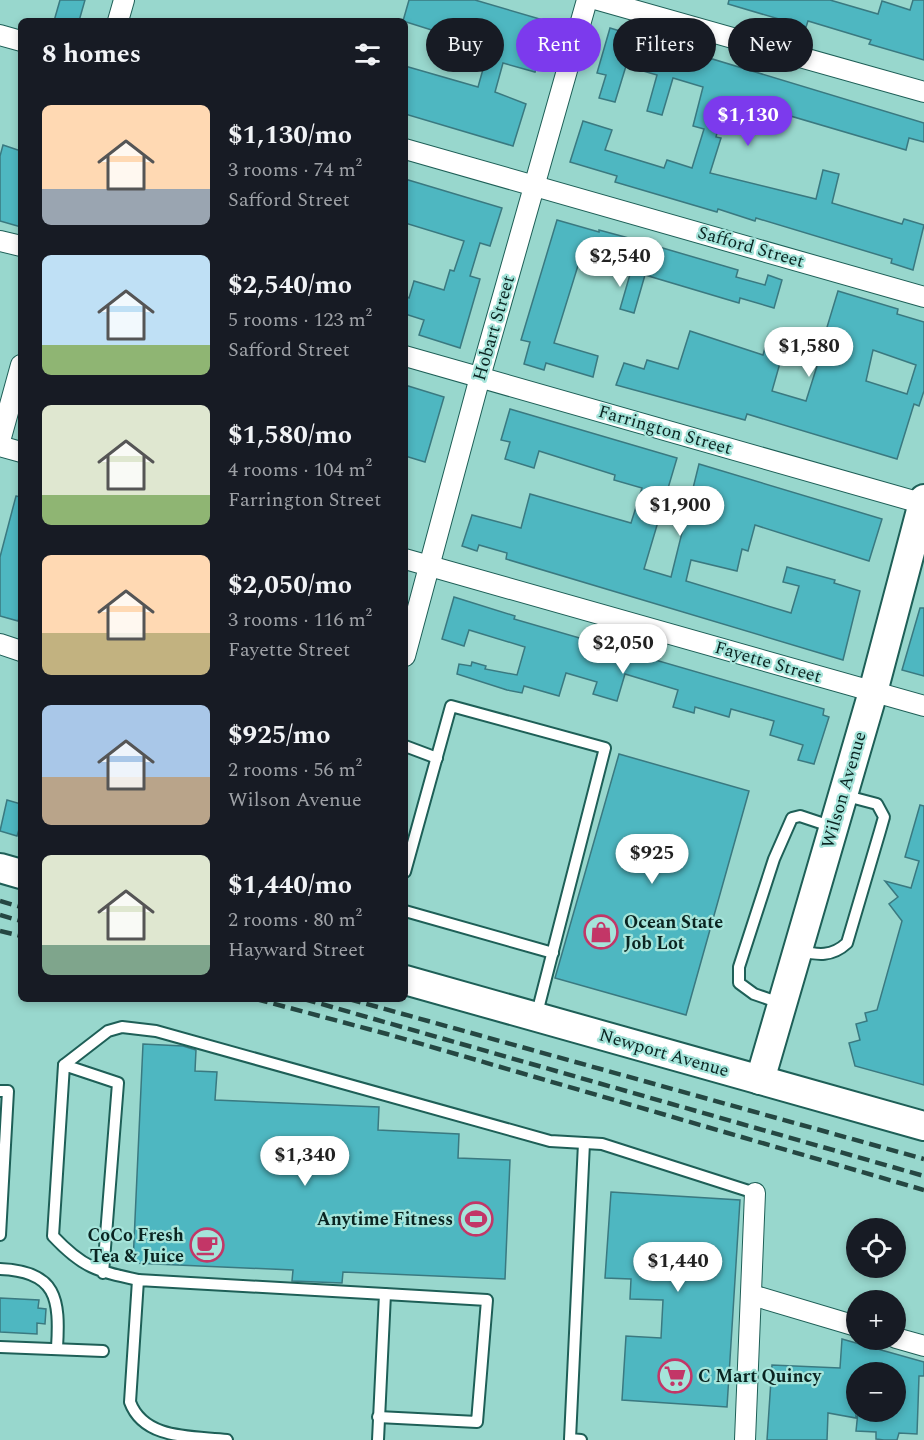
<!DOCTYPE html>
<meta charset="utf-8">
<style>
:root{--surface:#171b24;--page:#20242c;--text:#f1f3f6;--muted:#9ea1a6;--accent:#7c3aed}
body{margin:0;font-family:Spectral,serif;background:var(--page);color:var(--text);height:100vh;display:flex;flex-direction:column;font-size:22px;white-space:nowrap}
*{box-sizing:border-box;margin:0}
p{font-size:20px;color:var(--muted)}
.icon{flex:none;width:33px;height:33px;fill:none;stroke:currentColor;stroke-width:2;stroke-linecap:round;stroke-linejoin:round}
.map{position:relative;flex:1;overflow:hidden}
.side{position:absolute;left:18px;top:18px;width:390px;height:984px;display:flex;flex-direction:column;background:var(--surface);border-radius:9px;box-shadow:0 3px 9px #0003}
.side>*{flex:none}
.hud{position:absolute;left:426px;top:18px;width:408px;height:54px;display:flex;gap:12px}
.tools{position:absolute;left:846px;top:1218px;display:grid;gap:12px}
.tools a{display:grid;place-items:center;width:60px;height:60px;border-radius:50%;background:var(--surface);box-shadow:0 3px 9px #0003;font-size:30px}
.price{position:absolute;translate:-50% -51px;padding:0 14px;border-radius:21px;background:#fff;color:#222;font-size:20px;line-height:39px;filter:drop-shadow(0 2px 3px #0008)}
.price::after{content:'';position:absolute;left:50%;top:36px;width:18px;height:14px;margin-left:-9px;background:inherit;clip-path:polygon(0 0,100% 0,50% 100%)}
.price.active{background:var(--accent);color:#fff}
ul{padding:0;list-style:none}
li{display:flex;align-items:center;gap:18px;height:150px;padding:0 24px}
li span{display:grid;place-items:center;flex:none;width:168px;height:120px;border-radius:9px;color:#555}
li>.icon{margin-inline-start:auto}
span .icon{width:72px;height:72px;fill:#fffc;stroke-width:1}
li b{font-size:26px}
h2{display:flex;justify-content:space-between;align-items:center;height:72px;padding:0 24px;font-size:26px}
.chip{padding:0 21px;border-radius:27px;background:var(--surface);box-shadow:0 3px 9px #0003;font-size:21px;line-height:54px}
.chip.active{background:var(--accent);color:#fff}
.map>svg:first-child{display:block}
.building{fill:#4eb7c1;stroke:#3a7980;stroke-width:1.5;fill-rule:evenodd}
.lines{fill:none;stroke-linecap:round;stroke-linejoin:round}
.lane-casing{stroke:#1e5f57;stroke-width:14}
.street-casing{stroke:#1e5f57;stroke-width:22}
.secondary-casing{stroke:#1e5f57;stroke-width:32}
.lane{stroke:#fff;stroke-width:10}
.street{stroke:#fff;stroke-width:20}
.secondary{stroke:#fff;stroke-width:28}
.rail{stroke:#254742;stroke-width:4.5;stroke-dasharray:12 6;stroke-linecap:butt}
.labels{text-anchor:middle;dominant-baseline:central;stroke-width:4.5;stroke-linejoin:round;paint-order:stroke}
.street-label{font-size:18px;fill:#0a2421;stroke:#a5e4da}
.poi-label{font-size:18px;font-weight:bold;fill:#0a2421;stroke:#a5e4da;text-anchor:start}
</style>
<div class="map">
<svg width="924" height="1440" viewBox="0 0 924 1440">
<rect width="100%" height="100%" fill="#98d7cd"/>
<g class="building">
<path d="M 60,0 L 85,0 L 79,21 L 54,21 Z"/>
<path d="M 409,0 L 475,0 L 550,22 L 535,72 L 503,63 L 495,92 L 526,104 L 513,146 L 405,114 L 405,66 L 478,87 L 489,48 L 403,21 Z"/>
<path d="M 729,0 L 830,0 L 878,14 L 882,1 L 910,10 L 913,0 L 924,0 L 924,60 L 869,44 L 871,40 L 808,21 L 806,27 L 728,4 Z"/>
<path d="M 610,28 L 924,123 L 924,142 L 909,138 L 906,150 L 726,97 L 716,137 L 721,138 L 710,173 L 816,199 L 823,170 L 839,174 L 832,203 L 902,224 L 904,219 L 924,225 L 913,270 L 891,263 L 892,259 L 756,218 L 755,221 L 718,209 L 717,212 L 615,182 L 617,176 L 570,162 L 583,121 L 612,130 L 605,150 L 664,168 L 667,160 L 692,168 L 704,129 L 693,126 L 703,87 L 673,78 L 662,115 L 647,111 L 657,75 L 626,66 L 615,102 L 599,98 L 606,75 L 597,73 Z"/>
<path d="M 3,145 L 21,151 L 21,227 L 0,221 L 0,156 Z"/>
<path d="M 405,179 L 502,208 L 490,246 L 480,243 L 470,276 L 480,279 L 460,348 L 419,335 L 424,320 L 405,314 L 405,296 L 409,298 L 414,281 L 444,290 L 450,270 L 454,271 L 464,241 L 405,223 Z"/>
<path d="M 557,220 L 599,232 L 599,230 L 625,237 L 738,270 L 736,277 L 765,285 L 768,275 L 782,280 L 774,308 L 740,298 L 739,303 L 645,275 L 634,313 L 620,309 L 631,271 L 616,266 L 620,252 L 585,243 L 554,343 L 598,356 L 593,377 L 546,363 L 544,370 L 524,364 L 530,342 L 521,340 Z"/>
<path d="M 838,291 L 898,309 L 897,314 L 924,322 L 924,391 L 919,406 L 914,404 L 897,459 L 747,414 L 745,420 L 616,385 L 624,363 L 644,369 L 647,360 L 678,369 L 690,331 L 763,355 L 768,337 L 786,342 L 772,391 L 806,401 L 817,366 L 810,364 L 815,345 L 821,347 ZM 873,350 L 916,365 L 907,394 L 866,381 Z"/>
<path d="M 405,385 L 444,397 L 425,462 L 405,456 Z"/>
<path d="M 510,409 L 677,458 L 644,569 L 671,577 L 699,464 L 882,519 L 869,561 L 755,525 L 748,551 L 742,549 L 737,571 L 691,560 L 686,581 L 791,613 L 799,586 L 783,582 L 787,567 L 835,580 L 834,583 L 860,591 L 843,660 L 506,559 L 507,553 L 479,545 L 477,551 L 462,546 L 472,515 L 521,528 L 530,494 L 631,523 L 642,488 L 614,480 L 615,475 L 539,451 L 534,468 L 505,459 L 510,442 L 501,440 Z"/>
<path d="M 16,496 L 21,497 L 21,611 L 18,621 L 0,616 L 0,557 Z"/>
<path d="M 454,597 L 515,616 L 514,619 L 824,709 L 823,715 L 829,717 L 814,764 L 798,760 L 803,745 L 770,735 L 774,721 L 731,709 L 729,717 L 695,707 L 694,713 L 673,707 L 678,690 L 625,674 L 617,701 L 593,694 L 597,682 L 566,673 L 559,696 L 524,686 L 522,693 L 507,690 L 457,674 L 459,664 L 471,666 L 472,662 L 486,666 L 485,669 L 517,675 L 525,647 L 469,630 L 464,646 L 442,639 Z"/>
<path d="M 920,608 L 924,608 L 924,676 L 902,670 Z"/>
<path d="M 619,754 L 749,791 L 686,1015 L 555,978 Z"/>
<path d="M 7,800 L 21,804 L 21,823 L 17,836 L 0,831 Z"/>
<path d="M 920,805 L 924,806 L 924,1085 L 855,1066 L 849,1043 L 860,1040 L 856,1024 L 867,1021 L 865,1013 L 877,1010 L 902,921 L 889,904 L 898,897 L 885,881 L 911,888 L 919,861 L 905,857 Z"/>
<path d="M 143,1044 L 183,1046 L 196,1050 L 195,1071 L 217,1072 L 215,1100 L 379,1107 L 378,1130 L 459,1134 L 458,1158 L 510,1160 L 505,1279 L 343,1272 L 342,1283 L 292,1281 L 293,1270 L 133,1263 Z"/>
<path d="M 611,1192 L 740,1200 L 727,1407 L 622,1400 L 626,1336 L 661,1338 L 663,1300 L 630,1299 L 631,1279 L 605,1278 Z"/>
<path d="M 0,1298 L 39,1300 L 38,1308 L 46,1309 L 45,1324 L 37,1323 L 37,1334 L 0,1332 Z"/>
<path d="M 842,1339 L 924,1362 L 924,1376 L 919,1376 L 917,1434 L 899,1433 L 897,1440 L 884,1440 L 876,1439 L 876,1432 L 856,1431 L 858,1412 L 896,1412 L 896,1372 L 856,1372 L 856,1418 L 828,1413 L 827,1440 L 767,1440 L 772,1365 L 840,1368 Z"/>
</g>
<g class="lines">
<defs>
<g id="lane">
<path d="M 405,746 L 437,758"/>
<path d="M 405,872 L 451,706 L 605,748 L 536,1017"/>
<path d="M 405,911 L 553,953"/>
<path d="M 799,951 C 818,955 832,957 847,943 L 880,831 L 884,817 L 877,804 L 843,795"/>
<path d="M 780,1003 L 754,994 L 739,983 L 739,967 L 774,859 L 792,818 L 800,816 L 833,827"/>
<path d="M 64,1065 L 108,1031 L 122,1027 L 156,1031 L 550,1141 L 602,1144 L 755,1193"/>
<path d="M 0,1091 L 8,1091 L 0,1235"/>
<path d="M 0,1269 C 57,1271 60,1299 57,1348"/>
<path d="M 103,1273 L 118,1083 L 64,1065 L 53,1236 C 83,1268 97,1271 138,1280"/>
<path d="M 0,1347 L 103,1351"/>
<path d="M 378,1417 L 477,1422 L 487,1300 L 385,1294"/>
<path d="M 227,1440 C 192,1436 144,1440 130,1402 L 138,1280 L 385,1294 L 378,1440"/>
<path d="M 581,1440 L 570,1439 L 584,1143"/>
</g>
<g id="street">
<path d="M 598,0 L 924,92"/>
<path d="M 118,21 L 124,0"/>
<path d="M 0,35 L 21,41"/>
<path d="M 405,149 L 924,297"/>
<path d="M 0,241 L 21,246"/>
<path d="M 405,356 L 924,504"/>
<path d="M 0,441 L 21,365"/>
<path d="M 0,446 L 21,452"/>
<path d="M 405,559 L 924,706"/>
<path d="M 0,644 L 21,651"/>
<path d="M 405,656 L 480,377 L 587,0"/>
<path d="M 752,1295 L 856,1326"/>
<path d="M 896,1338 L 924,1346"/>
<path d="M 745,1440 L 755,1193"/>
</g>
<g id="secondary">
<path d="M 0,868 L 21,874"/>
<path d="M 405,980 L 924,1126"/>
<path d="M 760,1080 L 873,692 L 924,499"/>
</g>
</defs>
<use href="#lane" class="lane-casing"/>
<use href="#street" class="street-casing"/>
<use href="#secondary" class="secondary-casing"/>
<use href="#lane" class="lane"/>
<use href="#street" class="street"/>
<use href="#secondary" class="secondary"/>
<g class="rail">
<path d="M 0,901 L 21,907"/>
<path d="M 0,915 L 21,921"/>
<path d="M 0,931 L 21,936"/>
<path d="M 256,999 L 387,1034 L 924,1190"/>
<path d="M 304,999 L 924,1176"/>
<path d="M 349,999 L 924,1159"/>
</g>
</g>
<defs>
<symbol id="shop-ring" viewBox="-11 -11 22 22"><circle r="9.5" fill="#a5e4da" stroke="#c33667" stroke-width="1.5"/><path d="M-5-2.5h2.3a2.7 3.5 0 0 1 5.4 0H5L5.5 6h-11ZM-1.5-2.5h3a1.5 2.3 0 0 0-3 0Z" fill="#c33667"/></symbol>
<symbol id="stadium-ring" viewBox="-11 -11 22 22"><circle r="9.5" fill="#a5e4da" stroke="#c33667" stroke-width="1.5"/><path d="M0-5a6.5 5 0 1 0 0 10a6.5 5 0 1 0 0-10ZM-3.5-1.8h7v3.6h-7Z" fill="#c33667"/></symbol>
<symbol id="cafe-ring" viewBox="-11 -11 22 22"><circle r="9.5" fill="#a5e4da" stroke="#c33667" stroke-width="1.5"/><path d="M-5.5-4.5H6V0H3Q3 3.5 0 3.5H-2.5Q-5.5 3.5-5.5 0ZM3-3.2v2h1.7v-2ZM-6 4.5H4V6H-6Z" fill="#c33667"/></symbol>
<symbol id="supermarket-ring" viewBox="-11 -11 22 22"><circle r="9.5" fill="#a5e4da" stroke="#c33667" stroke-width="1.5"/><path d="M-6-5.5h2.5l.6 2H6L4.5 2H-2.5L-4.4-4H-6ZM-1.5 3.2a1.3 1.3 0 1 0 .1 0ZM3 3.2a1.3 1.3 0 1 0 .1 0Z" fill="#c33667"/></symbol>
</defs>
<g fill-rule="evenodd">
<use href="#shop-ring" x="582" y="913" width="38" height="38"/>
<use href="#stadium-ring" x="457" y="1200" width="38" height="38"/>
<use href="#cafe-ring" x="188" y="1226" width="38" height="38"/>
<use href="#supermarket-ring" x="656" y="1357" width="38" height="38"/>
</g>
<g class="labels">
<g class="street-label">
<text transform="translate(751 247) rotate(16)">Safford Street</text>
<text transform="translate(494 328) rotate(-74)">Hobart Street</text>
<text transform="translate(665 430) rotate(16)">Farrington Street</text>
<text transform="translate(768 662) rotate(16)">Fayette Street</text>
<text transform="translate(844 790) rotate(-74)">Wilson Avenue</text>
<text transform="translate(664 1053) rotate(16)">Newport Avenue</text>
</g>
<g class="poi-label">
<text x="624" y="922">Ocean State<tspan x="624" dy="21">Job Lot</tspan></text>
<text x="453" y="1219" text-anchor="end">Anytime Fitness</text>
<text x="184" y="1235" text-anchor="end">CoCo Fresh<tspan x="184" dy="21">Tea &amp; Juice</tspan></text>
<text x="698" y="1376">C Mart Quincy</text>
</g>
</g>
</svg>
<div class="tools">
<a><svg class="icon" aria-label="locate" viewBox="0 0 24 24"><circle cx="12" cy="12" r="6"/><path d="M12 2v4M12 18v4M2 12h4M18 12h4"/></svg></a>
<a>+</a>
<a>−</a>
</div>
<b class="price active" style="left:748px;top:147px">$1,130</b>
<b class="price" style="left:620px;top:288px">$2,540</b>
<b class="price" style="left:809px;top:378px">$1,580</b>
<b class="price" style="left:680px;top:537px">$1,900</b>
<b class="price" style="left:623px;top:675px">$2,050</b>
<b class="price" style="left:652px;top:885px">$925</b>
<b class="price" style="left:305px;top:1187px">$1,340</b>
<b class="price" style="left:678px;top:1293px">$1,440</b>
<div class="hud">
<a class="chip">Buy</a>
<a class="chip active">Rent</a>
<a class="chip">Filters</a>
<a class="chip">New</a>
</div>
<section class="side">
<h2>8 homes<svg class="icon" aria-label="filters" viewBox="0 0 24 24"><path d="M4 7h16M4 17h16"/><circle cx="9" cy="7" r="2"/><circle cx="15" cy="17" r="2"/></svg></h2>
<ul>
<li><span style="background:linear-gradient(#ffd9b3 70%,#9aa5b1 0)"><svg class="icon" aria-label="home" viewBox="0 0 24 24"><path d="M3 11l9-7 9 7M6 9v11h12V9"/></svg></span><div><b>$1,130/mo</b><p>3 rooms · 74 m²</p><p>Safford Street</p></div></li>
<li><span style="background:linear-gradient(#bfe0f5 75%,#8fb573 0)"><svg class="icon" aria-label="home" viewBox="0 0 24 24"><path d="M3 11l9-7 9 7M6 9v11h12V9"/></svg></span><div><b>$2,540/mo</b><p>5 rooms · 123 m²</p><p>Safford Street</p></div></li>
<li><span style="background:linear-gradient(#dfe7d0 75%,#8fb573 0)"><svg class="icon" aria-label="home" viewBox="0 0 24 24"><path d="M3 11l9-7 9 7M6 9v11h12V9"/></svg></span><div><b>$1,580/mo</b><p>4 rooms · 104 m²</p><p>Farrington Street</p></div></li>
<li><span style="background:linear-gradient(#ffd9b3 65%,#c2b280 0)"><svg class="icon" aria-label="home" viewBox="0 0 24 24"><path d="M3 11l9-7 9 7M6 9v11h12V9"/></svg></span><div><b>$2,050/mo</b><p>3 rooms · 116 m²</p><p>Fayette Street</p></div></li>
<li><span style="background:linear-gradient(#a9c7e8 60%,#b9a48a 0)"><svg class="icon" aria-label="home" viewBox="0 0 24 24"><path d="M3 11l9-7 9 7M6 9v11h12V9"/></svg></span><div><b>$925/mo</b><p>2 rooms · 56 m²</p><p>Wilson Avenue</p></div></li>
<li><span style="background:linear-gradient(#dfe7d0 75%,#7fa58c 0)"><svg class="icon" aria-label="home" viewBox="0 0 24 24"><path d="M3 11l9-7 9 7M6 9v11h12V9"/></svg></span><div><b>$1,440/mo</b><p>2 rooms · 80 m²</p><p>Hayward Street</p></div></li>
</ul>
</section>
</div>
